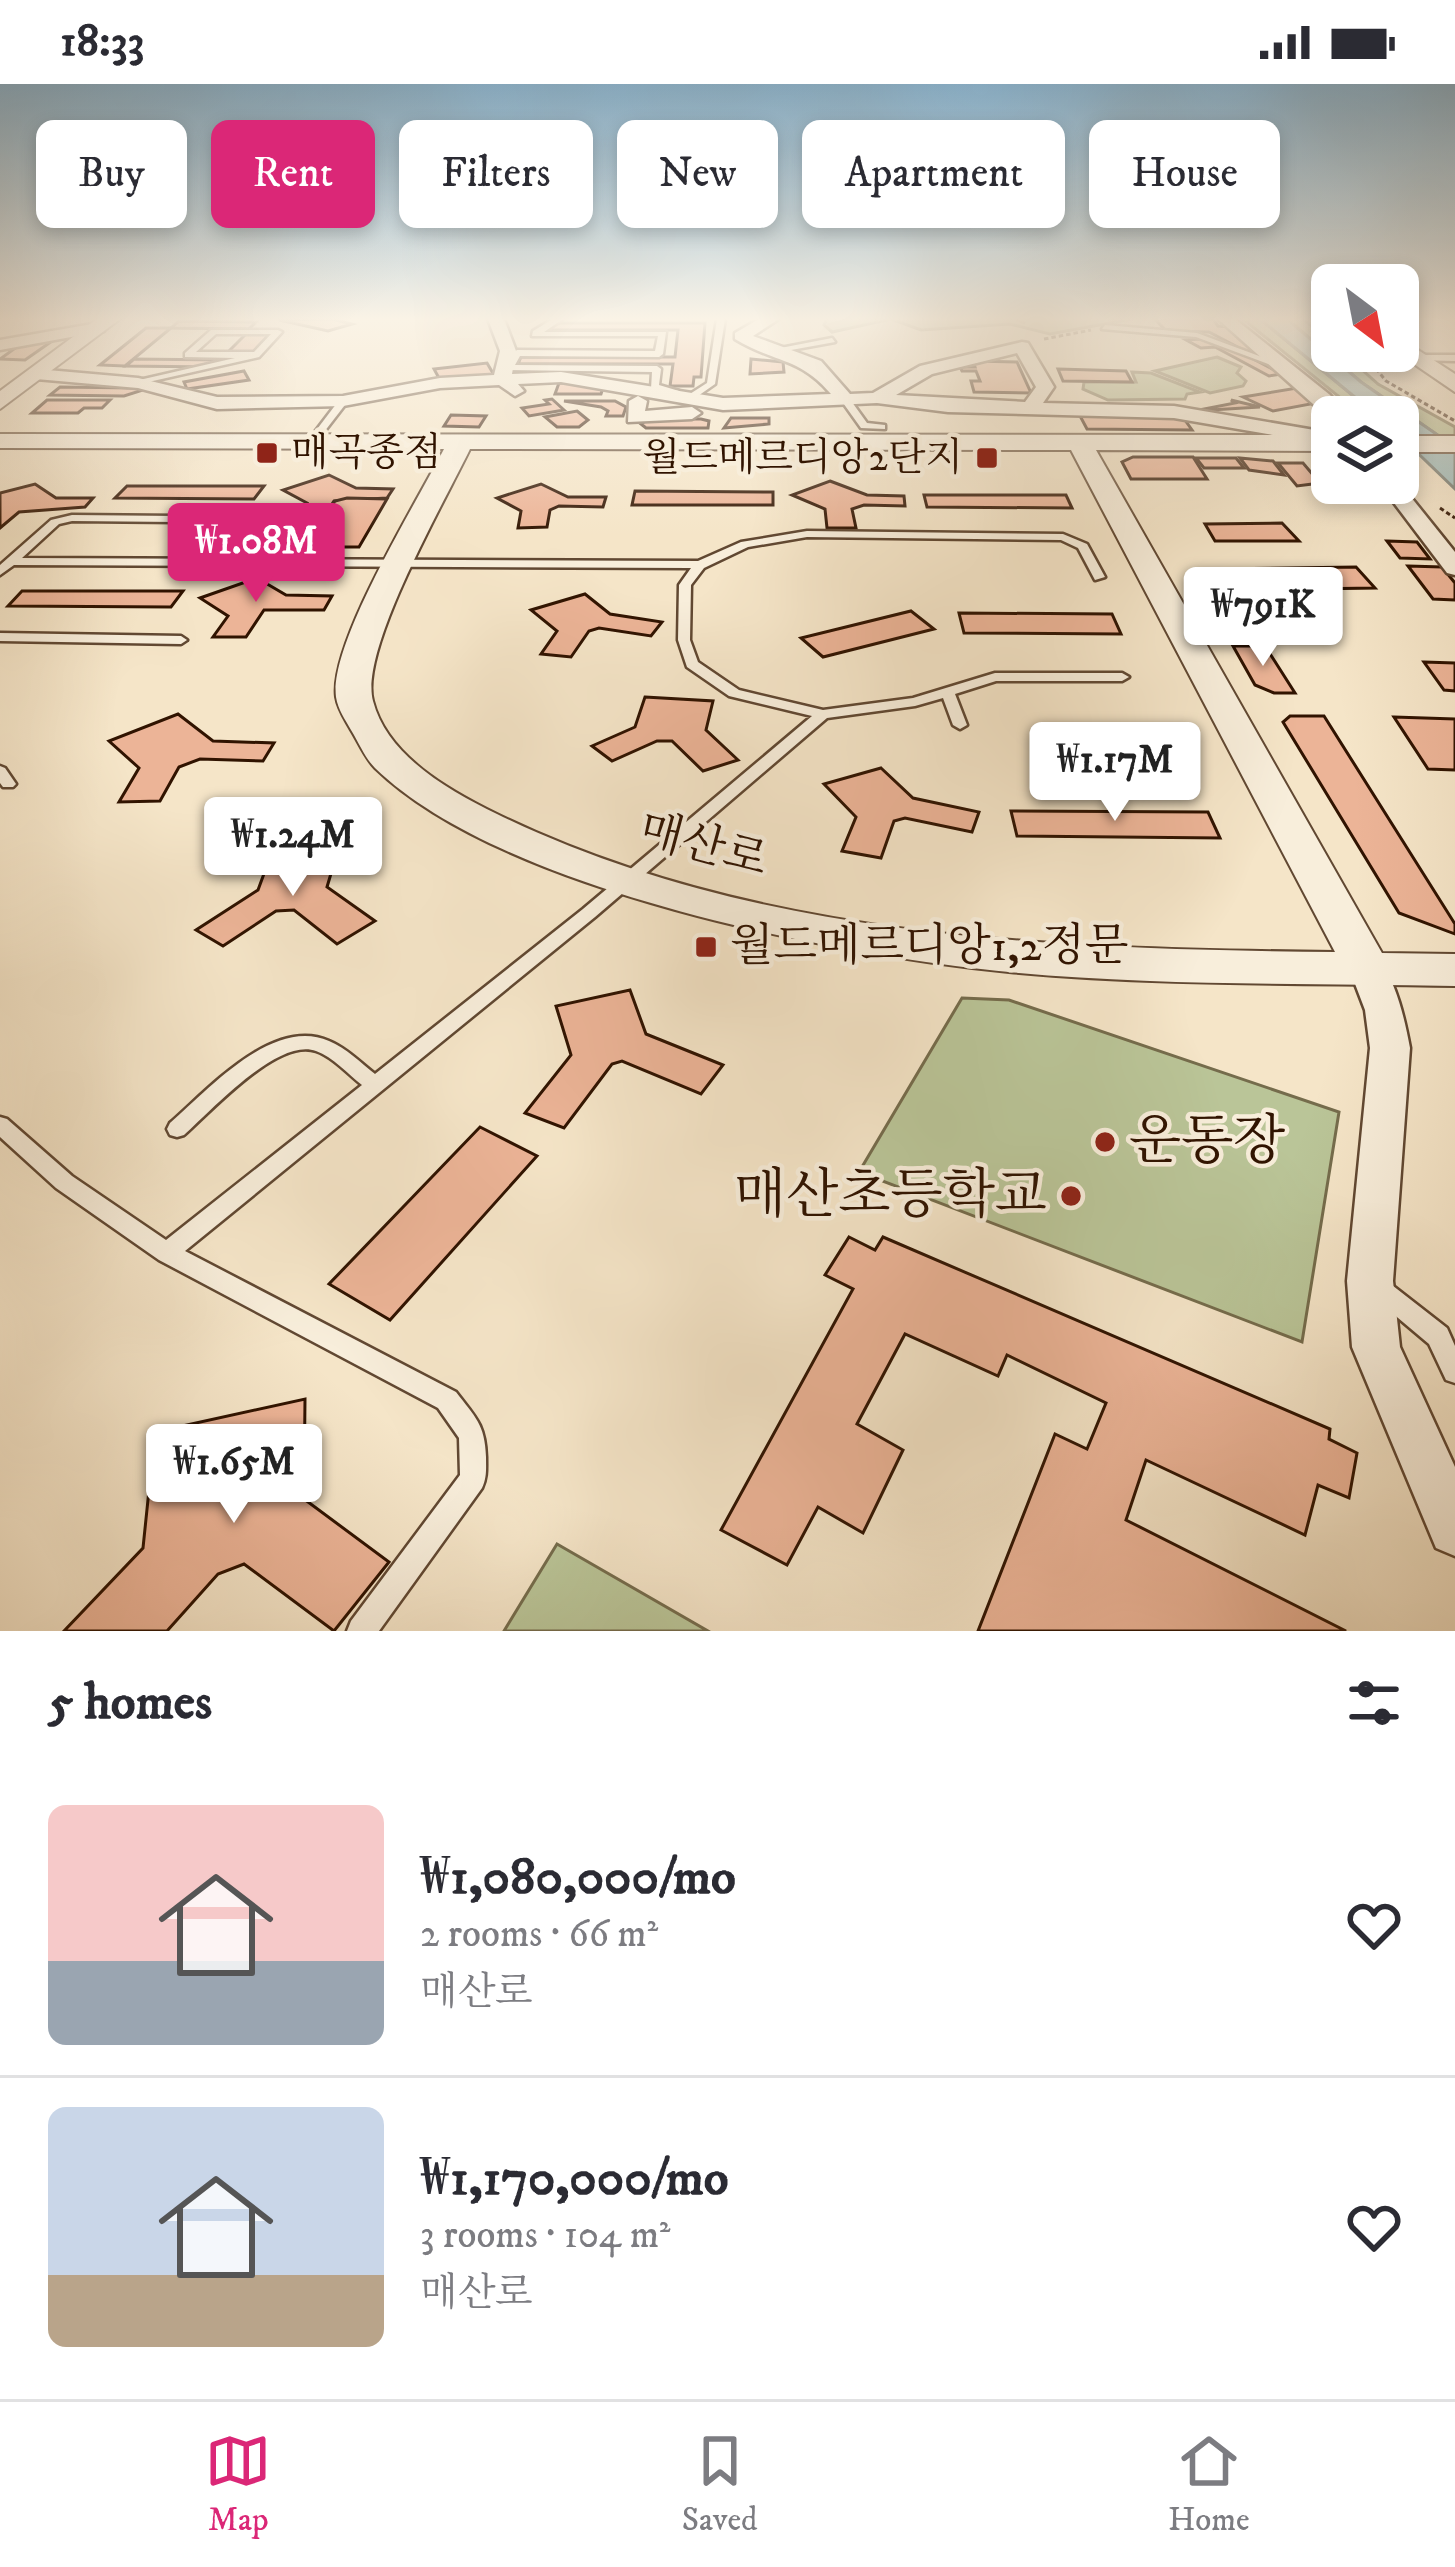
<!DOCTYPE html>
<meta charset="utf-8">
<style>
:root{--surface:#fff;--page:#f2f2f3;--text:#2b2b33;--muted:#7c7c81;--line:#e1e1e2;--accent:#db2777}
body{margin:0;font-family:"IM FELL DW Pica","Noto Serif KR",serif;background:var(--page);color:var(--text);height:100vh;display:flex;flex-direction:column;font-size:45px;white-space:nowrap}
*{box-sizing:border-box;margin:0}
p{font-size:39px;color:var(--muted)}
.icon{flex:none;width:66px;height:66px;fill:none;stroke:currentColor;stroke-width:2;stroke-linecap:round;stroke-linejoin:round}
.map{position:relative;height:1547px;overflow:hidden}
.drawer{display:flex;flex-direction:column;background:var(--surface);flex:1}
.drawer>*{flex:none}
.banner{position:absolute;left:36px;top:36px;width:1383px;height:108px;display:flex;gap:24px}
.needle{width:78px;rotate:148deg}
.controls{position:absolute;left:1311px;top:180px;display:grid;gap:24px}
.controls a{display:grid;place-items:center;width:108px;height:108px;border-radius:18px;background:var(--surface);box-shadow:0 6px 18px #0003;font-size:60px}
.price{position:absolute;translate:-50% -102px;padding:0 27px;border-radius:12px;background:#fff;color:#222;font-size:39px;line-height:78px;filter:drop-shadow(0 3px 6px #0008)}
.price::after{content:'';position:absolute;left:50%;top:72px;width:36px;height:27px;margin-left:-18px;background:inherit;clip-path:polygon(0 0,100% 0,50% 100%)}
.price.active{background:var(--accent);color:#fff}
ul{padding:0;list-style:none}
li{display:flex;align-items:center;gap:36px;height:300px;padding:0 48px}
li+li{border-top:3px solid var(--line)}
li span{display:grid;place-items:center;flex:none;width:336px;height:240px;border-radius:18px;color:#555}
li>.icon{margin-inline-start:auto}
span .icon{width:144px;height:144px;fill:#fffc;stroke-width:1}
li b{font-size:51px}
h2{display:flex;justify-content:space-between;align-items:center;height:144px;padding:0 48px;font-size:51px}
.chip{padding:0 42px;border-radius:18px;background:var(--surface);box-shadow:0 6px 18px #0003;font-size:42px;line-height:108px}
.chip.active{background:var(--accent);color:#fff}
.status{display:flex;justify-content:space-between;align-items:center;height:84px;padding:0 60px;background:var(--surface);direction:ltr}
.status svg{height:33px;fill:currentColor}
.tabs{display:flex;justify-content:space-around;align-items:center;height:168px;border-top:3px solid var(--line);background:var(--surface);font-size:33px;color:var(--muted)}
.tabs a{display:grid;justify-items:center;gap:6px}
.tabs .active{color:var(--accent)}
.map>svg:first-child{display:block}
.green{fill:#bac598;stroke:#756c4c;stroke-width:3}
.water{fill:#9ebdbd;stroke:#727971;stroke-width:3}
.building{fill:#ecb497;stroke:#301300;stroke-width:3}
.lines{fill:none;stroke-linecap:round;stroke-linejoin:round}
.service-casing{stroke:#614832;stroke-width:5}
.minor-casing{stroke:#614832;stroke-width:5}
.tertiary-casing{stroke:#614832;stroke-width:4}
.path{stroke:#301300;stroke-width:3;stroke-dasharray:4.5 3;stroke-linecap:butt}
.service{fill:#f8eedb;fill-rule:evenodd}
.minor{fill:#f8eedb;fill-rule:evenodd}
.tertiary{fill:#f8eedb;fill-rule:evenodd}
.poi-dot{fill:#8f2418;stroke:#f8eedb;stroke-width:4.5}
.labels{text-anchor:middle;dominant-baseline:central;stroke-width:9;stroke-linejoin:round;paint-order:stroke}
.far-poi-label{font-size:39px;fill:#301300;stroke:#f8eedb;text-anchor:start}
.street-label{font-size:45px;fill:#301300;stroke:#f8eedb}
.poi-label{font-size:45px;fill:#301300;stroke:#f8eedb;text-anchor:start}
.near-poi-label{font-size:54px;fill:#301300;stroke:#f8eedb;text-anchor:start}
</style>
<div class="status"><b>18:33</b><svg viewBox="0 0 49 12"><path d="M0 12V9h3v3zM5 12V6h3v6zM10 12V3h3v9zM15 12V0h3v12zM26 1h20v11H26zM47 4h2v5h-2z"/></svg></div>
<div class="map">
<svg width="1455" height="1547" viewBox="0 0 1455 1547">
<rect width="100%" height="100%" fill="#f5e5c8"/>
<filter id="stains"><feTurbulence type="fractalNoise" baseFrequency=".00167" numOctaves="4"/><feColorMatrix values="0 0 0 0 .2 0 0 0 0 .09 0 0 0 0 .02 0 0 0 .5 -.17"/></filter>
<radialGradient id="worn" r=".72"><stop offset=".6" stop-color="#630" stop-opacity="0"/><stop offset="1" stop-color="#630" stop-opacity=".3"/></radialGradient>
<g class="green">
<path d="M 827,235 L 1015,235 L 1025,239 L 1021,235 L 1132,235 L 1050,250 L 1010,240 L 921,246 L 891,235 L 832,248 L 824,241 Z"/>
<path d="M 1243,235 L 1260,235 L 1379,333 L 1364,333 Z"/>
<path d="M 1287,235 L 1303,235 L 1332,259 L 1332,267 L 1341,267 L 1378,300 L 1455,343 L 1455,363 L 1361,298 Z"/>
<path d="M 1217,273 L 1241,283 L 1237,289 L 1246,297 L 1243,302 L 1210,309 L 1155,287 Z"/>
<path d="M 1132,288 L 1151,289 L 1200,308 L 1187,310 L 1185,315 L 1108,316 L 1083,305 L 1084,298 L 1136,298 Z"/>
<path d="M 962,914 L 1009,916 L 1339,1028 L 1302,1258 L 859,1088 Z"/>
<path d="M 557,1460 L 708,1547 L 504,1547 Z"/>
</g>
<path class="water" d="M 1260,235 L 1287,235 L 1361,298 L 1455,363 L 1455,405 L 1398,350 L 1398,333 L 1379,333 Z"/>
<g class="building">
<path d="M 332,235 L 352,240 L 328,247 L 279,236 Z"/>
<path d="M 1155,235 L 1213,235 L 1218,242 L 1231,243 L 1258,268 L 1247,268 L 1209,248 L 1166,247 Z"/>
<path d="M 179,237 L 256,238 L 249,245 L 171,244 Z"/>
<path d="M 553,239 L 705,239 L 701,293 L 694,293 L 693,302 L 670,302 L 673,280 L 518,280 L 521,273 L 675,273 L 678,246 L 551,246 Z"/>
<path d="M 146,244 L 171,244 L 125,282 L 100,281 Z"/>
<path d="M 247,249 L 270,250 L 253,268 L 228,268 Z"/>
<path d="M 55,255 L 25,276 L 0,275 L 25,257 Z"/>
<path d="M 1200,255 L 1221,258 L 1282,290 L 1269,292 L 1215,263 L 1201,264 L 1186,256 Z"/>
<path d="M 134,275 L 222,276 L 214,283 L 126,282 Z"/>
<path d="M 751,275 L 783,278 L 784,288 L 750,290 Z"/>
<path d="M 973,277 L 1017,278 L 1031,309 L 974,308 L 971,297 L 980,297 L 976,287 L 962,287 L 960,283 L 975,283 Z"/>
<path d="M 487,279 L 494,291 L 440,296 L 434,285 Z"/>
<path d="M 1058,285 L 1126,287 L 1132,298 L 1063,297 Z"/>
<path d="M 244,287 L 249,296 L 187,305 L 184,298 Z"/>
<path d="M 559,299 L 580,299 L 603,304 L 601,310 L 555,310 Z"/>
<path d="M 60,303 L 135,304 L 143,306 L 124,312 L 50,311 Z"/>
<path d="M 1297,304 L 1316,319 L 1273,327 L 1243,313 Z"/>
<path d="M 552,315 L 564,326 L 529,332 L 522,324 L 549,320 L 545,316 Z"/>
<path d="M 47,316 L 110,316 L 102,324 L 84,324 L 78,329 L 32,329 Z"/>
<path d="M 1231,316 L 1260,323 L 1194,327 L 1235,319 Z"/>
<path d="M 564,317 L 615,317 L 626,323 L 623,332 L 606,332 L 608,327 L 601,323 Z"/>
<path d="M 577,327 L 588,336 L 579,343 L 557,343 L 545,333 Z"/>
<path d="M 1079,330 L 1182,332 L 1192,346 L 1087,345 Z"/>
<path d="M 451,331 L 486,332 L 479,343 L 444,342 Z"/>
<path d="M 731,334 L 769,334 L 769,340 L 724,344 Z"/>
<path d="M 648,335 L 701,335 L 709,337 L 708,344 L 646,344 L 641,340 Z"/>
<path d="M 1133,373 L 1193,373 L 1207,395 L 1131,395 L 1122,378 Z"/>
<path d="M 1196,374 L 1236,374 L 1244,384 L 1204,384 Z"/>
<path d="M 1240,374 L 1273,377 L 1284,391 L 1249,386 Z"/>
<path d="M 1278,379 L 1303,379 L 1320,399 L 1297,402 Z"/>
<path d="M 329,391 L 356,404 L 393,405 L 387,414 L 334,417 L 322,435 L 296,435 L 307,419 L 283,406 Z"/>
<path d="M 830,397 L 867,411 L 904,412 L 905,422 L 864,421 L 852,425 L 856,444 L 827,444 L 825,425 L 792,411 Z"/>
<path d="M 35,400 L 56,414 L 93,414 L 85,423 L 19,428 L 0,444 L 0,409 Z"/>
<path d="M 541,400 L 568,413 L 606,413 L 603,423 L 559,422 L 550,426 L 547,443 L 518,444 L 521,427 L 497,414 Z"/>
<path d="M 127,402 L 264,402 L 254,415 L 115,414 Z"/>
<path d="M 635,407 L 773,408 L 773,421 L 632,421 Z"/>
<path d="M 924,411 L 1066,411 L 1072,424 L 927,423 Z"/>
<path d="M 347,414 L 387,415 L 359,463 L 304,463 L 335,417 Z"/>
<path d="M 1282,439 L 1299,457 L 1215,457 L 1205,440 Z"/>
<path d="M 1387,457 L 1417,458 L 1430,475 L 1400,474 Z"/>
<path d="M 1408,482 L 1442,483 L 1455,499 L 1455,516 L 1433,515 Z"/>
<path d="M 1356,483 L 1375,504 L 1231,506 L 1216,485 Z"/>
<path d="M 257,494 L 286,511 L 332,512 L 324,526 L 264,526 L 246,553 L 213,553 L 228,532 L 200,514 Z"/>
<path d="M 22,507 L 183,507 L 171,523 L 8,522 Z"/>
<path d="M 585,510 L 610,530 L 662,538 L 651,552 L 599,544 L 589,547 L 571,573 L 541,570 L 557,547 L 531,526 Z"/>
<path d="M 1209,525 L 1243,525 L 1261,554 L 1226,554 Z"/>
<path d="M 911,527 L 934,545 L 823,573 L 801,554 Z"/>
<path d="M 1249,527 L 1299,527 L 1319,554 L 1266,554 Z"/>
<path d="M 959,529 L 1112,530 L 1121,550 L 964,549 Z"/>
<path d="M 1233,562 L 1265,562 L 1295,609 L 1274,609 L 1255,601 Z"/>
<path d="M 1424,578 L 1455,579 L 1455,607 L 1444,606 Z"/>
<path d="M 645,613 L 713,617 L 706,646 L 738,676 L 703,687 L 672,657 L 657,657 L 612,677 L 592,662 L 635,643 Z"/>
<path d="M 178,630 L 213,657 L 274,659 L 263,677 L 200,675 L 179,683 L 160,717 L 119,718 L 139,684 L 109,657 Z"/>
<path d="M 1290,632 L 1324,632 L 1455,840 L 1455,850 L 1399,829 L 1283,638 Z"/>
<path d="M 1394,633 L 1455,635 L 1455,686 L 1428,685 Z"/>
<path d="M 881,684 L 913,714 L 979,728 L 972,748 L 905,734 L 894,737 L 881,774 L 842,767 L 856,733 L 824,700 Z"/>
<path d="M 1011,727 L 1208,728 L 1220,754 L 1017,752 Z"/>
<path d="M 338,766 L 327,803 L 375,837 L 337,860 L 294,826 L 276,827 L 223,862 L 196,846 L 258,806 L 272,768 Z"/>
<path d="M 630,906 L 646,950 L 723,981 L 701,1010 L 622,977 L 612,980 L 564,1044 L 525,1029 L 571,971 L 556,922 Z"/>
<path d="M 480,1043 L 537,1072 L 390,1236 L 329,1200 Z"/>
<path d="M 849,1153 L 875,1166 L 883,1153 L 1330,1345 L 1329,1355 L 1357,1369 L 1349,1414 L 1318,1401 L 1305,1451 L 1146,1376 L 1126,1436 L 1346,1547 L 978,1547 L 1055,1350 L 1087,1365 L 1106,1319 L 1007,1271 L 998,1292 L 905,1250 L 857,1340 L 903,1366 L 863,1449 L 818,1423 L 787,1481 L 721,1446 L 853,1205 L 825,1191 Z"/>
<path d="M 305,1315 L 304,1415 L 389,1478 L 334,1547 L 244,1480 L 218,1490 L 167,1547 L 64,1547 L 143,1464 L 155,1348 Z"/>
</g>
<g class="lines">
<defs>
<g id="service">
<path d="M 553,235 L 563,235 L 544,248 L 666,248 L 663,270 L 659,273 L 520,272 L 515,281 L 657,282 L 661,285 L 659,301 L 679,307 L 675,310 L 651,305 L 652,288 L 507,286 L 513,269 L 517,266 L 655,267 L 658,252 L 532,252 L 533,247 Z"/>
<path d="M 717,235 L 725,235 L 715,300 L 688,319 L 682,319 L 682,315 L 707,299 Z"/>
<path d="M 1105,241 L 1197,249 L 1278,279 L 1271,281 L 1196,253 L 1102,245 Z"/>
<path d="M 211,246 L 278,246 L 282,248 L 259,273 L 135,301 L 135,297 L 235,274 L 185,273 L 185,269 ZM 216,250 L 271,250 L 254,268 L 196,268 Z"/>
<path d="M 832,254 L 835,258 L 769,270 L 765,267 Z"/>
<path d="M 1417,271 L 1455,271 L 1455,277 L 1414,276 Z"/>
<path d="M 843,314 L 849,314 L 867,339 L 885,341 L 885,345 L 861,344 L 841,316 Z"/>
<path d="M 340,315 L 348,317 L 314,361 L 308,361 L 308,357 Z"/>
<path d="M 72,431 L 270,433 L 276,436 L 270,439 L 72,437 L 59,440 L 22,474 L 698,477 L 741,458 L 807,447 L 1063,450 L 1087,460 L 1105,493 L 1095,496 L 1078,464 L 1061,456 L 807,453 L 748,463 L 704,484 L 691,501 L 690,556 L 698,578 L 739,606 L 823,626 L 913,614 L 995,589 L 1122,589 L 1129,593 L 1122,597 L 996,597 L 955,610 L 967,641 L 960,645 L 953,641 L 943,614 L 915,622 L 827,634 L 595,833 L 185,1167 L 456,1308 C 475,1333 485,1340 486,1373 C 486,1385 487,1393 482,1404 L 379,1547 L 347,1547 L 351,1537 L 460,1391 L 459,1354 L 438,1324 L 159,1176 L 56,1104 L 0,1053 L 0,1033 L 7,1035 L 72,1092 L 166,1156 L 362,1001 C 348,990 333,973 316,967 C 278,953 211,1027 184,1051 L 177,1053 L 170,1051 L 167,1045 L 170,1039 C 208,1006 273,932 329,957 C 346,964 361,979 375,990 L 583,825 L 812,632 L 729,612 L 687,583 L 678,556 L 679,501 L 691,484 L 14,481 L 0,491 L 0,481 L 51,436 Z"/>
<path d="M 0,549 L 181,552 L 187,556 L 181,560 L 0,557 Z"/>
<path d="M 0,682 L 5,684 L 16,700 L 13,703 L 3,703 L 0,699 Z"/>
<path d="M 1380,1195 L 1388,1198 L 1447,1244 L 1455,1262 L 1455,1299 L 1446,1296 L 1429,1260 L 1372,1212 L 1368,1205 L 1372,1198 Z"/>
</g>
<g id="minor">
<path d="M 488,235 L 504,235 L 516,267 L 512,290 L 561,288 L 723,314 L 831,310 C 798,272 776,280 735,255 L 735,249 L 759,235 L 779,235 L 753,252 L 821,277 L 850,310 L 873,309 L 920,282 L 1022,258 L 1028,259 L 1054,303 L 1043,319 L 1174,322 L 1332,349 L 1332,361 L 1174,334 L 948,328 L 877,319 L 723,326 L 561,298 L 518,300 L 524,307 L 515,312 L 499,301 L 440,304 L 343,322 L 217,325 L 138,304 L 36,295 L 27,290 L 36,285 L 138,294 L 217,313 L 343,312 L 440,294 L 494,291 L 500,267 ZM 1017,269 L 1036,303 L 1025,318 L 896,311 L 932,290 Z"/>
<path d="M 1218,235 L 1235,235 L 1330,311 L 1348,333 L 1332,337 Z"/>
<path d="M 98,239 L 104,241 L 104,247 L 0,266 L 0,256 Z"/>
<path d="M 638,312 L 647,317 L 645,327 L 692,323 L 701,329 L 692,335 L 628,338 L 629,317 Z"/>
<path d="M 1398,397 L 1455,468 L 1455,491 L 1447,489 L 1379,399 Z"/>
<path d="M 1367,872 L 1380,875 C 1397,903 1404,932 1410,964 L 1393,1197 L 1400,1263 L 1455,1383 L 1455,1472 L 1436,1464 L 1352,1263 L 1347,1197 L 1370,964 L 1365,926 L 1349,884 L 1354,875 Z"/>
</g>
<g id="tertiary">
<path d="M 97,235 L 120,235 L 0,325 L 0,307 Z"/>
<path d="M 1398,253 L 1455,290 L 1455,308 L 1395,267 Z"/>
<path d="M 0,350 L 1332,351 L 1332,367 L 1096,366 L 1382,869 L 1455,870 L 1455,902 C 1306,899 1157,902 1009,888 C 835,871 502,807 375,684 C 365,674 359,659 351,646 C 345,635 338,626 336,613 C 329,559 417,418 444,365 L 0,364 ZM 470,365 L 1071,366 L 1335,868 C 1055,865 755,856 497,730 C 450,707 387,672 373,617 C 359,566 445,417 470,365 Z"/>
<rect x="1398" y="352" width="57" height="16"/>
</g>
</defs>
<use href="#service" class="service-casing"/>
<use href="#minor" class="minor-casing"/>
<use href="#tertiary" class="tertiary-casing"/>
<g class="path">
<path d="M 1316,235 L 1332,247"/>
<path d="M 1044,255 L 1091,246"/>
<path d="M 1362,267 L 1386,297 L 1455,337"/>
<path d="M 1370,272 L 1391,284"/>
<path d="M 1440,424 L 1455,434"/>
</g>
<use href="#service" class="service"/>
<use href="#minor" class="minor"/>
<use href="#tertiary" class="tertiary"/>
</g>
<linearGradient id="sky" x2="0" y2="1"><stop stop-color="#8ab8d7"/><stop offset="0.52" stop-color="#faf3e6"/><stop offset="1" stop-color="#faf3e6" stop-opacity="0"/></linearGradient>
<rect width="1455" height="452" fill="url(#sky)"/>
<g class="poi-dot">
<rect x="255" y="357" width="24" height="24" rx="6"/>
<rect x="975" y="362" width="24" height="24" rx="6"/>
<rect x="694" y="851" width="24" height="24" rx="6"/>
<circle cx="1105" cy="1058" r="12"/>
<circle cx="1071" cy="1112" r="12"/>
</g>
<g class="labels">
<g class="far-poi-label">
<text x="291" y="369">매곡종점</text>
<text x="963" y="374" text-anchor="end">월드메르디앙2단지</text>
</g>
<g class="street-label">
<text transform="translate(703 762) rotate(15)">매산로</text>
</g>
<g class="poi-label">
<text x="730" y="863">월드메르디앙1,2정문</text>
</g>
<g class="near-poi-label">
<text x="1129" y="1058">운동장</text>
<text x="1047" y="1112" text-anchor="end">매산초등학교</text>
</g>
</g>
<rect width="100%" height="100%" filter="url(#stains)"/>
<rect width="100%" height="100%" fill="url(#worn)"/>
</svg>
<div class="controls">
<a><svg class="needle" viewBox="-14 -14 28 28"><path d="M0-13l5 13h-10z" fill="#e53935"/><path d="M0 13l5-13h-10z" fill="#7c7c81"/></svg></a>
<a><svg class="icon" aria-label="layers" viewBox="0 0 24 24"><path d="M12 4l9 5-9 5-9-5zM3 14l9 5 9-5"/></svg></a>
</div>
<b class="price active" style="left:256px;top:521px">₩1.08M</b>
<b class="price" style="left:1263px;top:585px">₩791K</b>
<b class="price" style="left:1115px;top:740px">₩1.17M</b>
<b class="price" style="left:293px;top:815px">₩1.24M</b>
<b class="price" style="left:234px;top:1442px">₩1.65M</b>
<div class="banner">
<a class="chip">Buy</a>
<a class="chip active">Rent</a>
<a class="chip">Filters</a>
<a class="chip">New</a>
<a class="chip">Apartment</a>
<a class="chip">House</a>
</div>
</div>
<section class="drawer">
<h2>5 homes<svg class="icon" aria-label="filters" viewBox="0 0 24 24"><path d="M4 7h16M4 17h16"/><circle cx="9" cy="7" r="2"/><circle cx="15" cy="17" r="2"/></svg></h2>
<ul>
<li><span style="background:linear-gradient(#f6c9c9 65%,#9aa5b1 0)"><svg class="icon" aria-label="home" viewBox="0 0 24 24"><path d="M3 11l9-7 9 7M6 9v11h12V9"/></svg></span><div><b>₩1,080,000/mo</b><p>2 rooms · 66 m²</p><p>매산로</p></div><svg class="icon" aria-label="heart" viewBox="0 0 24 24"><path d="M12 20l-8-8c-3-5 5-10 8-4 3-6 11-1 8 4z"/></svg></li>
<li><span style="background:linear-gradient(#c9d6e8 70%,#b9a48a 0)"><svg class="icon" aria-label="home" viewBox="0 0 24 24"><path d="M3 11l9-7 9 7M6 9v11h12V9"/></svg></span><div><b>₩1,170,000/mo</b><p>3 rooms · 104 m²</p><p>매산로</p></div><svg class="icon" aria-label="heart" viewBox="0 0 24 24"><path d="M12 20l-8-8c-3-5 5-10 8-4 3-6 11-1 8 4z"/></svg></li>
</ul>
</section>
<nav class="tabs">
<a class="active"><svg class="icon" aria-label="map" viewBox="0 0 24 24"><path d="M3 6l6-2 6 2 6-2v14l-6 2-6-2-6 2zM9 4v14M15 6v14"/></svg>Map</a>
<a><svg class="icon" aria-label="saved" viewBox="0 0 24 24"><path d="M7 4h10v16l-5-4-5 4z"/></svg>Saved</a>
<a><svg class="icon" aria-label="home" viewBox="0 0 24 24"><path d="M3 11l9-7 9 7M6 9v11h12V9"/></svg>Home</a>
</nav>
